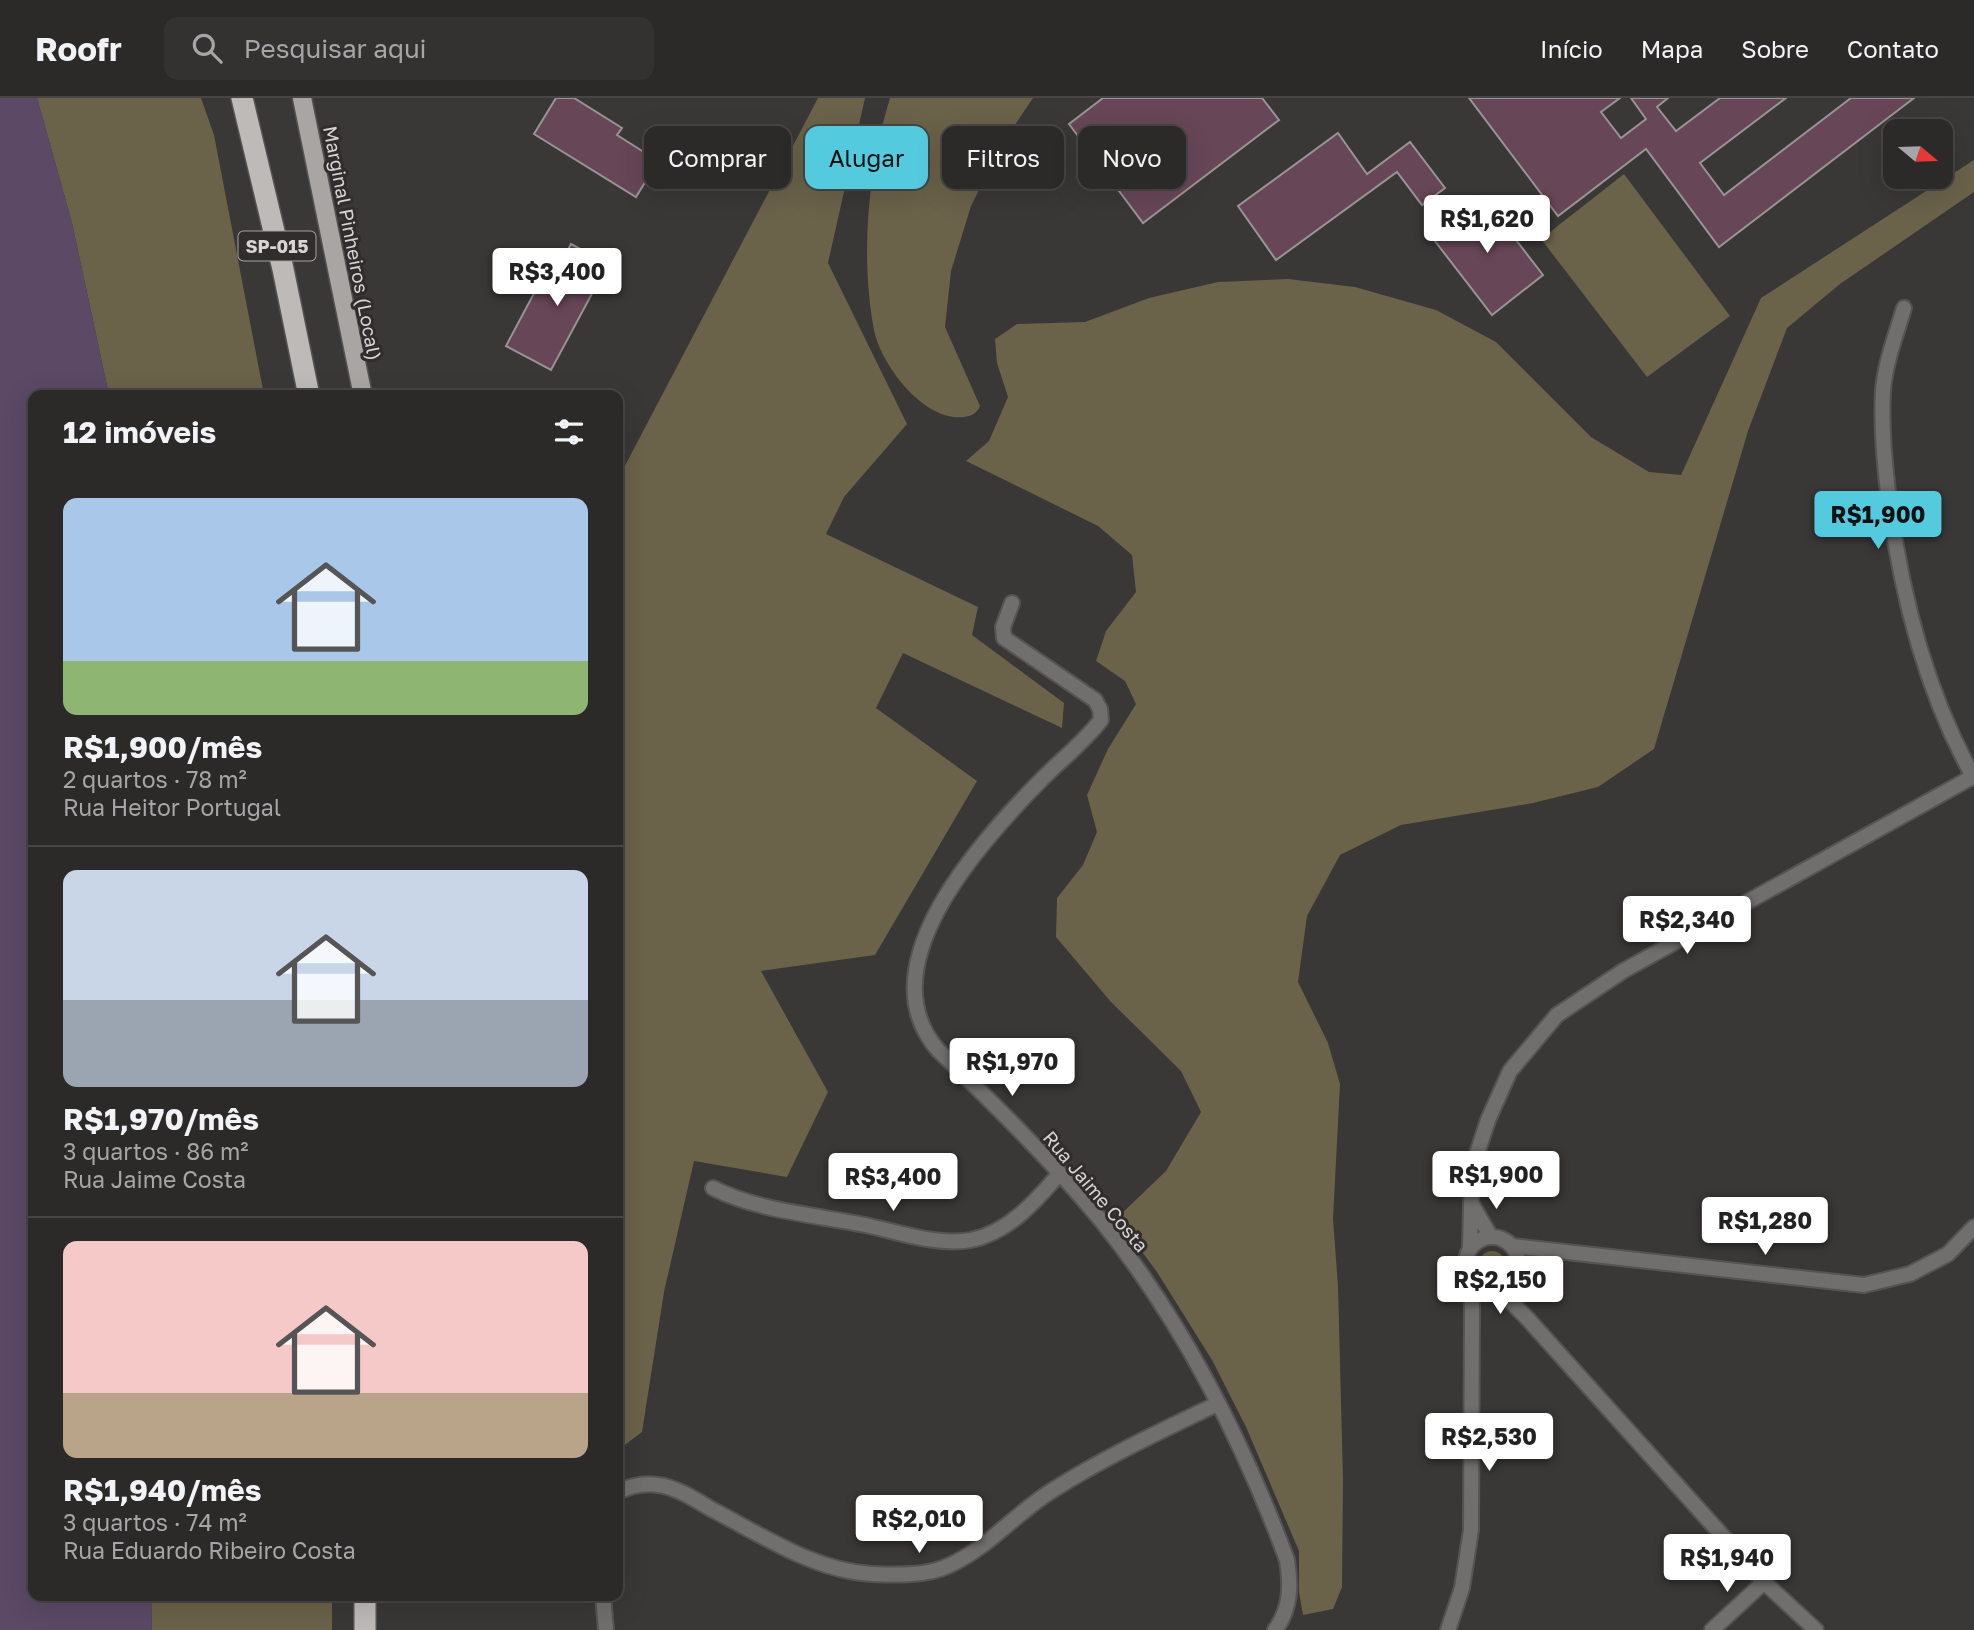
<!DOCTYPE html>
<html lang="pt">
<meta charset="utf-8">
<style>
:root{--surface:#2c2929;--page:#343131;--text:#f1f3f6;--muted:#a6a6a8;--line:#484546;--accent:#54cade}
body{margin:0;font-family:"Golos Text",sans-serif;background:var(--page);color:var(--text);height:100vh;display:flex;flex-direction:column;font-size:26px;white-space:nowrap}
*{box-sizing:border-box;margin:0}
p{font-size:23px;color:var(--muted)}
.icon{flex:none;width:38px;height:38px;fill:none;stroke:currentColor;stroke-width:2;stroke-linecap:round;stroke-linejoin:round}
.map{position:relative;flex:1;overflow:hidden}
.drawer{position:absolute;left:28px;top:292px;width:595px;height:1211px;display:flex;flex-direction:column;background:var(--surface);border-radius:14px;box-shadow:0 7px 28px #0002,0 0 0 2px var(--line)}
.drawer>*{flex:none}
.top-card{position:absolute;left:644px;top:28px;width:665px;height:63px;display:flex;gap:14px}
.needle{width:46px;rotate:109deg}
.buttons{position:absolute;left:1883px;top:21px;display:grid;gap:14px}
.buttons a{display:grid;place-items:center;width:70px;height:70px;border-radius:14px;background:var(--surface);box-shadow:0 7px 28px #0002,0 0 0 2px var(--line);font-size:35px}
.price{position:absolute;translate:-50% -60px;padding:0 16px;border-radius:7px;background:#fff;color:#222;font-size:23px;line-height:46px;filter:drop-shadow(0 2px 4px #0008)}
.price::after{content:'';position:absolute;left:50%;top:42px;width:21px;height:16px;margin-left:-10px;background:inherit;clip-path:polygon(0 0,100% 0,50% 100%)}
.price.active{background:var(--accent);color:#111}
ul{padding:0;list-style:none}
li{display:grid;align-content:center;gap:14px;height:371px;padding:0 35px}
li+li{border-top:2px solid var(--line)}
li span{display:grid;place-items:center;height:217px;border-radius:14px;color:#555}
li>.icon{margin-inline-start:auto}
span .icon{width:126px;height:126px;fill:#fffc;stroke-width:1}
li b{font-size:30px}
h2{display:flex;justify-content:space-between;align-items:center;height:84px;padding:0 35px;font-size:30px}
.pill{padding:0 24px;border-radius:14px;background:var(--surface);box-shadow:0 7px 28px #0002,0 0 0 2px var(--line);font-size:24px;line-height:63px}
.pill.active{background:var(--accent);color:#111}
header{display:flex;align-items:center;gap:42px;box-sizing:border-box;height:98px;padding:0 35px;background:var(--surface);border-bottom:2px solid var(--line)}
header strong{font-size:33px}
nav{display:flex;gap:38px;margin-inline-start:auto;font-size:24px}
.search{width:490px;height:63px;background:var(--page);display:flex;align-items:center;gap:18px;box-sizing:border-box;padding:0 24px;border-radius:14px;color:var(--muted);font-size:26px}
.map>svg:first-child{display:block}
.green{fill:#6a6249}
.water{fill:#5b4965}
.building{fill:#674657;stroke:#989496;stroke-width:2}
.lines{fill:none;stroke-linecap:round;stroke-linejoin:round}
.minor-casing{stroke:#565353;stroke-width:18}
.primary-casing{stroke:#565353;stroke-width:21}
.motorway-casing{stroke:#565353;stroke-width:24}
.minor{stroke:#716f6e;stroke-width:14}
.primary{stroke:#a8a5a3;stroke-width:18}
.motorway{stroke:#bebab8;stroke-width:21}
.labels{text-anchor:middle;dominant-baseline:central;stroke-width:6;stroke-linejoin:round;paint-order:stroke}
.shield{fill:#302d2c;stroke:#a4a2a2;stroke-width:2}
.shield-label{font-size:18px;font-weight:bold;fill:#d6d4d4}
.street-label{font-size:19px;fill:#d6d4d4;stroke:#302d2c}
</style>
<header>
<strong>Roofr</strong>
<div class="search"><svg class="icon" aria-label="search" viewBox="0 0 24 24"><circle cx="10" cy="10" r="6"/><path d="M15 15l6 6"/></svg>Pesquisar aqui</div>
<nav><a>Início</a><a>Mapa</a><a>Sobre</a><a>Contato</a></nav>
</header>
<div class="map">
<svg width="1974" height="1532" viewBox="0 0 1974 1532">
<rect width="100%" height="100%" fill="#3a3737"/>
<g class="green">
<path d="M 37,0 L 201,0 L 214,37 L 264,297 L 109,297 L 72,125 Z"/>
<path d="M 818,0 L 865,0 L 828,165 L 907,326 L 844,399 L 826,436 L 978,509 L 972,537 L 1064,605 L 1062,630 L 903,555 L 876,610 L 977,683 L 875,857 L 761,873 L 828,994 L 787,1079 L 694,1063 L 664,1194 L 642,1334 L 618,1352 L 618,381 Z"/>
<path d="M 890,0 L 1033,0 L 1002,46 L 971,108 L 951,173 L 945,229 L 980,308 C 977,315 972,318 964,319 C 924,324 881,267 874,232 C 860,158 868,71 890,0 Z"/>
<path d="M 1974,62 L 1974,94 L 1840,186 L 1787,230 L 1748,333 L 1654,651 L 1598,689 L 1533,705 L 1401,727 L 1340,757 L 1307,818 L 1298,884 L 1328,945 L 1340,986 L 1333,1121 L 1338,1188 L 1343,1382 L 1342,1489 L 1333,1511 L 1303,1517 L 1299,1494 L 1299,1453 L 1246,1329 L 1212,1262 L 1157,1174 L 1117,1120 L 1166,1073 L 1201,1014 L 1181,973 L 1111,904 L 1056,839 L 1057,800 L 1083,767 L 1097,734 L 1087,697 L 1108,651 L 1136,606 L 1125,583 L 1096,563 L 1106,533 L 1136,494 L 1132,457 L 1098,428 L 966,363 L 989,343 L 1008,299 L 997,265 L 995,241 L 1017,226 L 1085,224 L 1149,200 L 1218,184 L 1288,181 L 1355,189 L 1436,212 L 1496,244 L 1591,339 L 1649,374 L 1681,377 L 1761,200 Z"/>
<path d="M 1624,76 L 1730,218 L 1647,279 L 1541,141 Z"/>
<circle cx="1492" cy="1166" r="13"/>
<path d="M 151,1498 L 332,1498 L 332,1532 L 152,1532 Z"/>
</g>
<path class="water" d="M 0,0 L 37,0 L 72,125 L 109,297 L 33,298 L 33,1498 L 151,1498 L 152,1532 L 0,1532 Z"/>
<g class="building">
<path d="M 556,0 L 574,0 L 622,30 L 617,37 L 658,63 L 636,99 L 534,36 Z"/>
<path d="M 1103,0 L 1262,0 L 1279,22 L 1143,125 L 1069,26 Z"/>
<path d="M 1469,0 L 1620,0 L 1601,14 L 1621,40 L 1646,21 L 1631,0 L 1668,0 L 1657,9 L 1676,33 L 1720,0 L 1786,0 L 1700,65 L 1724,97 L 1851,0 L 1914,0 L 1719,149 L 1646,51 L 1558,118 Z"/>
<path d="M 1338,35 L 1367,76 L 1410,44 L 1445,90 L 1422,107 L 1397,74 L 1276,162 L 1238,108 Z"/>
<path d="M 1482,98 L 1543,177 L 1492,217 L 1431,138 Z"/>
<path d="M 571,146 L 608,166 L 551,272 L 506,248 L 540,184 L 548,188 Z"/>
</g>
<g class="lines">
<defs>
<g id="minor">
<path d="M 1904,210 C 1896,237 1885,265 1883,293 C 1881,327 1884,361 1888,394 C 1900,492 1925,593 1974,680"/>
<path d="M 1012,505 L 1003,529 L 1004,540 L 1095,602 L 1100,611 L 1101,622 C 1084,644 1061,662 1041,682 C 982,742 865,868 938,952 C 996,1008 1053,1064 1104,1126 C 1183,1225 1243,1344 1287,1462 C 1291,1487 1291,1511 1275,1532"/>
<path d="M 713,1090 C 758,1113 815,1117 865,1127 C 899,1134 936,1148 971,1142 C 1009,1134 1036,1103 1060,1075"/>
<path d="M 1471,1105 L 1491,1139"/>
<circle cx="1492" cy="1165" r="26"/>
<path d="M 1512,1148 L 1864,1187 L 1910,1176 L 1948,1156 L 1974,1129"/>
<path d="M 1470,1150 L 1472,1071 L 1488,1022 L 1510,973 L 1557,917 L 1623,873 L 1974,678"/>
<path d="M 1498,1191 L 1527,1220 L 1764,1484 L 1816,1532"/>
<path d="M 618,1394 C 630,1388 644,1385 658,1387 C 676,1389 696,1402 711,1411 C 762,1437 814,1473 872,1476 C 897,1477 928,1478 950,1467 C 989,1449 1017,1414 1053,1392 C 1105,1359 1161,1333 1217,1306"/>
<path d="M 603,1498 L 606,1532"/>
<path d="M 1448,1532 L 1462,1490 L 1471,1432 L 1472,1209 L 1470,1181"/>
<path d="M 1712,1532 L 1764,1484"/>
</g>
<path id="primary" d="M 302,0 L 363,298"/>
<g id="motorway">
<path d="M 242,0 L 283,171 L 309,298"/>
<path d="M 365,1498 L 365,1532"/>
</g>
</defs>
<use href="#minor" class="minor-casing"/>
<use href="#primary" class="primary-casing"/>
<use href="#motorway" class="motorway-casing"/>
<use href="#minor" class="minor"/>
<use href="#primary" class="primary"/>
<use href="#motorway" class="motorway"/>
</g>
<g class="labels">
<rect class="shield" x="238.5" y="133.5" width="77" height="29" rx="5"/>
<g class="shield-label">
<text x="277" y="148">SP-015</text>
</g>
<g class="street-label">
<text transform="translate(353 145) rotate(79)">Marginal Pinheiros (Local)</text>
<text transform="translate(1096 1093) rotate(50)">Rua Jaime Costa</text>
</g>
</g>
</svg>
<div class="buttons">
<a><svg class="needle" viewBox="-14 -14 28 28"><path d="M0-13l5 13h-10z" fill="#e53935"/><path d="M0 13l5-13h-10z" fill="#a6a6a8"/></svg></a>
</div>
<b class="price" style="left:1487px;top:157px">R$1,620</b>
<b class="price" style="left:557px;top:210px">R$3,400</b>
<b class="price active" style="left:1878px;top:453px">R$1,900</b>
<b class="price" style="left:1687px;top:858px">R$2,340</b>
<b class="price" style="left:1012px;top:1000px">R$1,970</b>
<b class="price" style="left:1496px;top:1113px">R$1,900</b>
<b class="price" style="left:893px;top:1115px">R$3,400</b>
<b class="price" style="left:1765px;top:1159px">R$1,280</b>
<b class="price" style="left:1500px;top:1218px">R$2,150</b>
<b class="price" style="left:1489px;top:1375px">R$2,530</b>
<b class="price" style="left:919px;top:1457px">R$2,010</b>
<b class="price" style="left:1727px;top:1496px">R$1,940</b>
<div class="top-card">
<a class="pill">Comprar</a>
<a class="pill active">Alugar</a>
<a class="pill">Filtros</a>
<a class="pill">Novo</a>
</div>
<section class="drawer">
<h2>12 imóveis<svg class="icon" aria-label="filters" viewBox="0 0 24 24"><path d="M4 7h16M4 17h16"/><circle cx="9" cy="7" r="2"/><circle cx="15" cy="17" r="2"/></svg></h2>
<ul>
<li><span style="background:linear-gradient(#a9c7e8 75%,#8fb573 0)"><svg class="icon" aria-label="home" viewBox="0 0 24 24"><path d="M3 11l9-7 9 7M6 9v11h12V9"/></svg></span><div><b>R$1,900/mês</b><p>2 quartos · 78 m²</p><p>Rua Heitor Portugal</p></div></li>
<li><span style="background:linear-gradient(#c9d6e8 60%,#9aa5b1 0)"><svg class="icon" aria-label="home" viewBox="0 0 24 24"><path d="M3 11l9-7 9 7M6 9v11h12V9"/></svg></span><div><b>R$1,970/mês</b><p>3 quartos · 86 m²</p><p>Rua Jaime Costa</p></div></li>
<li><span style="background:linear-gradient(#f6c9c9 70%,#b9a48a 0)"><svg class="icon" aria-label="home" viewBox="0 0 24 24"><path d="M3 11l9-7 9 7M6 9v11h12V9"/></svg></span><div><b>R$1,940/mês</b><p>3 quartos · 74 m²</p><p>Rua Eduardo Ribeiro Costa</p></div></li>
</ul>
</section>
</div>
